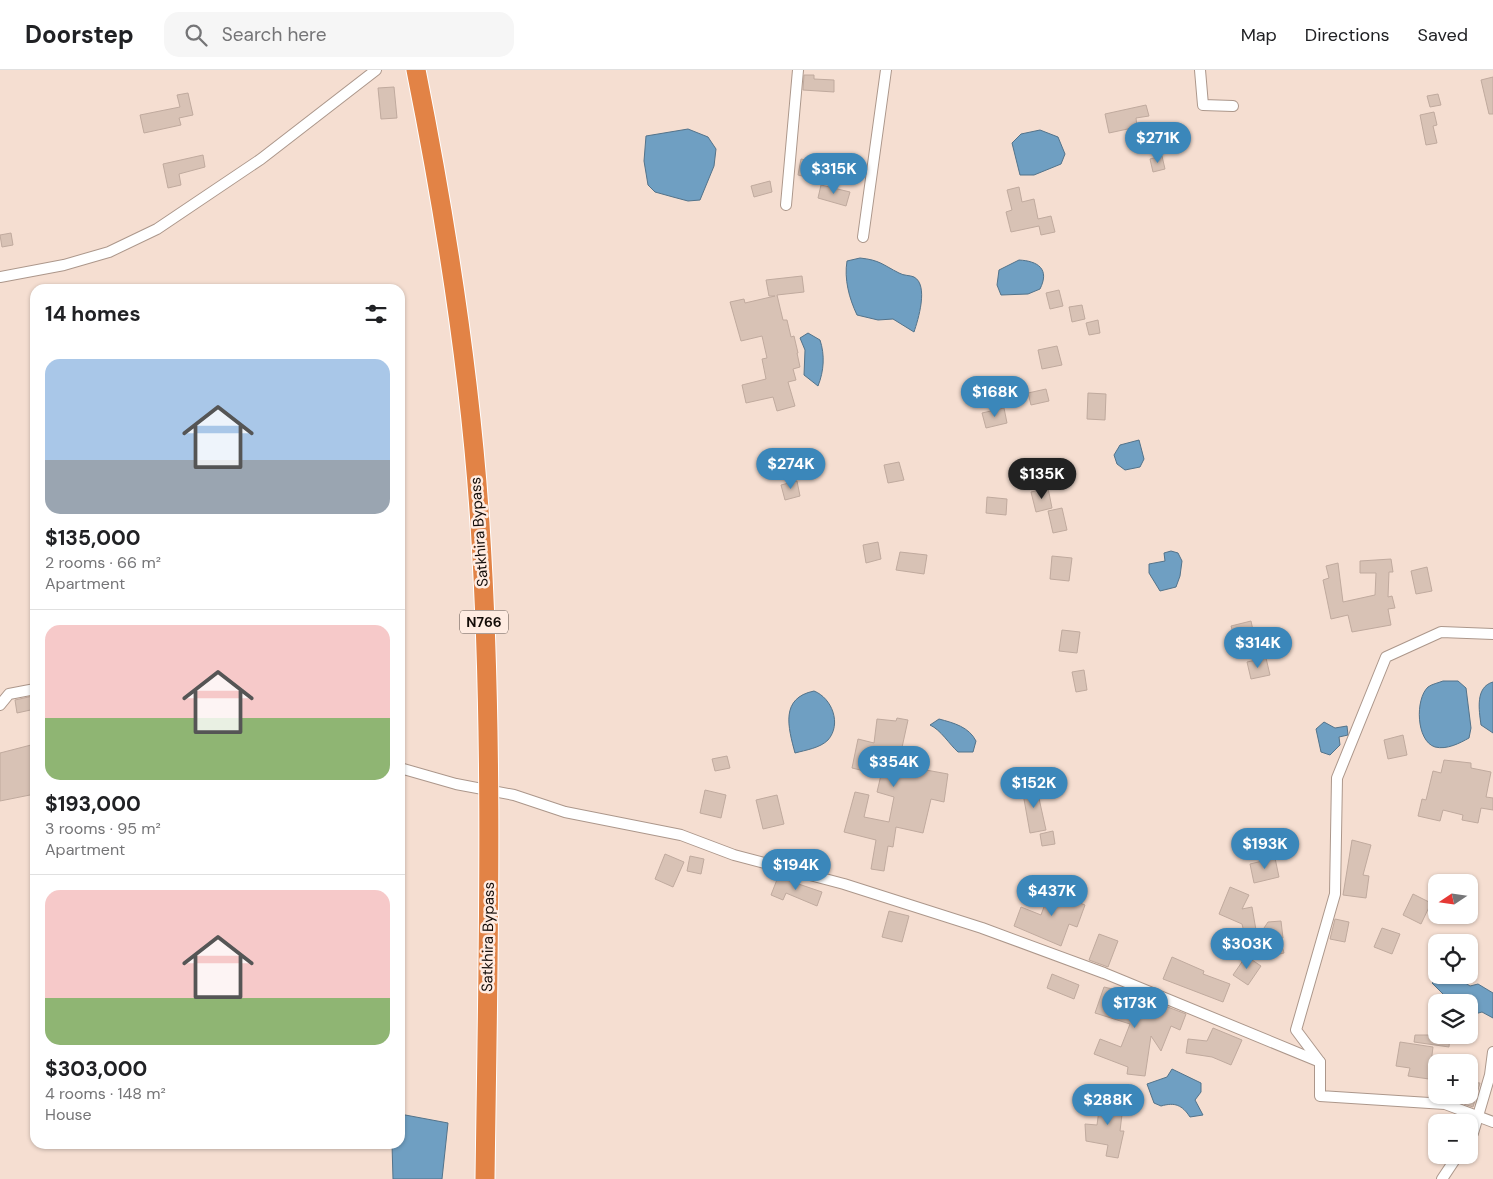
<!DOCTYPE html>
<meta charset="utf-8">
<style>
:root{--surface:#fff;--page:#f6f6f6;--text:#202124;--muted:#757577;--line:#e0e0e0;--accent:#3b87ba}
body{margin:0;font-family:"DM Sans",sans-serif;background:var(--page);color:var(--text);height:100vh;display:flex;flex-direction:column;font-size:19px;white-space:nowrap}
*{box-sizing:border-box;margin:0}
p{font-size:16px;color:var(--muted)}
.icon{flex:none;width:28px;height:28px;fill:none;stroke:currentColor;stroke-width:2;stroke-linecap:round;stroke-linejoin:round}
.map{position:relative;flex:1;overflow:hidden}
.side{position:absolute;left:30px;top:214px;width:375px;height:865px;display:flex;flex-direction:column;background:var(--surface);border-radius:15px;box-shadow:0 1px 4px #0004}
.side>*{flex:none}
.needle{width:32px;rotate:257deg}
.buttons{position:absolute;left:1428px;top:804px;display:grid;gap:10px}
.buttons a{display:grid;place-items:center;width:50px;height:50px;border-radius:10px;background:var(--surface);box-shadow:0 1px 4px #0004;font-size:25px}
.price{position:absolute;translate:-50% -42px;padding:0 11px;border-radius:18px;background:var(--accent);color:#fff;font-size:16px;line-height:32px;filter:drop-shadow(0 1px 2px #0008)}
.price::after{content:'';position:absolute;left:50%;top:30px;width:15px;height:11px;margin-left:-8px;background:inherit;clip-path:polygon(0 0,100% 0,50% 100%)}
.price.current{background:#222;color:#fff}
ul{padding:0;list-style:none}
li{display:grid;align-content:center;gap:10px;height:265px;padding:0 15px}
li+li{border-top:1px solid var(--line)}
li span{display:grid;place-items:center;height:155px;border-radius:15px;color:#555}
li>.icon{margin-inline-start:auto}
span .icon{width:90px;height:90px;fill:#fffc;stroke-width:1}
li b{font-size:21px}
h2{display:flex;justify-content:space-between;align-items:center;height:60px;padding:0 15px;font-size:21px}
header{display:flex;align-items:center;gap:30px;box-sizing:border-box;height:70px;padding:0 25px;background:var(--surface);border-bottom:1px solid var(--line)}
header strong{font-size:24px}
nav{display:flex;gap:28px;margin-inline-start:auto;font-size:18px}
.search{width:350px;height:45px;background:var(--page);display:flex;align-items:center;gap:12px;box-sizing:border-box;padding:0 18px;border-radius:15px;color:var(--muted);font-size:19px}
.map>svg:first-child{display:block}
.water{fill:#6f9fc2;stroke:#53738a}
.building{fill:#d8c2b5;stroke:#c0aa9e}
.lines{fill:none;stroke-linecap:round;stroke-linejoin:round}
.street-casing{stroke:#ac978b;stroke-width:12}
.highway-casing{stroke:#fff;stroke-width:21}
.street{stroke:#fff;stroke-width:10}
.highway{stroke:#e28346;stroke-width:19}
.labels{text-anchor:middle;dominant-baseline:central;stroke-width:5;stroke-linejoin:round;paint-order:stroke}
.shield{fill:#ffece2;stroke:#5a4f49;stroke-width:1}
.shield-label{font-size:14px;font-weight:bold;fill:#130c08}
.street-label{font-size:15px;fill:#130c08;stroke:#ffece2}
</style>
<header>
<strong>Doorstep</strong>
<div class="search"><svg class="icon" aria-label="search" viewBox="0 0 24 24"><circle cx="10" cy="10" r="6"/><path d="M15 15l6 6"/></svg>Search here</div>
<nav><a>Map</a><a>Directions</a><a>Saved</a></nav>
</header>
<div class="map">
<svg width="1493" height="1109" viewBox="0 0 1493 1109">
<rect width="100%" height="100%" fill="#f5ded1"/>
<g class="water">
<path d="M 688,59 L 708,67 L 716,79 L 714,96 L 700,130 L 688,131 L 673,127 L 655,122 L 648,115 L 644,91 L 646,66 Z"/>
<path d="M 1040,60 L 1058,67 L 1065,84 L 1061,94 L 1034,105 L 1020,105 L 1012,73 L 1021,64 Z"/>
<path d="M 860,188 C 880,190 883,195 899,203 C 904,206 910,205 914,207 C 929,215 918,250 914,262 L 893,249 L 878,250 L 857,245 C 849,228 844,209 847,191 Z"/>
<path d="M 1019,190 C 1038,191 1050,199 1040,219 L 1028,224 L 1001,225 L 997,215 L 999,200 Z"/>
<path d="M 808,263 L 820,270 C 825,285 824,301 818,316 L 804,305 L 805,280 L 800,268 Z"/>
<path d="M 1139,370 L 1144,389 L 1140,397 L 1125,400 L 1117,394 L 1114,385 L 1120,375 Z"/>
<path d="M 1171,481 L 1178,483 L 1182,491 L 1180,506 L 1176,517 L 1160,521 L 1149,503 L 1149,494 L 1165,491 L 1164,483 Z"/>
<path d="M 1443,611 L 1458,611 L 1466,618 L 1471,658 L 1469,668 C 1460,673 1447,680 1435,677 C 1416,671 1415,629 1428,617 C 1432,614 1438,613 1443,611 Z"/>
<path d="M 1493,612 L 1493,663 L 1481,655 C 1479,640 1475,617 1493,612 Z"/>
<path d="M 814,621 C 832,628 842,654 828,670 C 820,678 806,680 795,683 C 788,657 780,628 814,621 Z"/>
<path d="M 939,649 C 954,653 969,657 976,671 L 973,682 L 958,682 C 949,674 941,660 930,655 Z"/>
<path d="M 1324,652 L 1335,658 L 1347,656 L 1348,665 L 1339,667 L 1340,675 L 1330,685 L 1321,682 L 1316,659 Z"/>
<path d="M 1443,905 L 1461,910 L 1470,916 L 1478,914 L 1493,923 L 1493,948 L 1482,942 L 1471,945 L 1469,951 L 1469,932 L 1437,932 L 1443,924 L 1432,913 Z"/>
<path d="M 1172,999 L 1201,1013 L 1201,1022 L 1195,1030 L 1203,1045 L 1190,1047 C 1182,1035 1175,1032 1161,1036 L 1154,1033 L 1147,1014 L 1167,1007 Z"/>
<path d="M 400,1044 L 448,1053 L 442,1109 L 393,1109 L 392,1074 L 400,1074 Z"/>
</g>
<g class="building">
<path d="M 804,5 L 814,5 L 814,9 L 834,10 L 834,22 L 803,20 Z"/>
<path d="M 1493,7 L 1493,44 L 1489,44 L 1481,10 Z"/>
<path d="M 394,17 L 397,48 L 381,49 L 378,18 Z"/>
<path d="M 188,23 L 193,45 L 179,48 L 181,55 L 144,63 L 140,45 L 180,37 L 177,25 Z"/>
<path d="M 1438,24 L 1441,35 L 1430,37 L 1427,26 Z"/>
<path d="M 1146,35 L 1149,46 L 1136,48 L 1137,57 L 1109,63 L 1105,44 Z"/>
<path d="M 1434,42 L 1437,55 L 1433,56 L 1437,73 L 1426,75 L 1420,45 Z"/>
<path d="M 203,85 L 205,97 L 179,104 L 181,115 L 168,118 L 163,94 Z"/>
<path d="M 1162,86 L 1165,99 L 1153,102 L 1150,89 Z"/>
<path d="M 820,88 L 837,93 L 831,113 L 798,105 L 801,89 L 819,93 Z"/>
<path d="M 770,111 L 772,122 L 754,127 L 751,116 Z"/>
<path d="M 821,115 L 850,122 L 846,136 L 818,128 Z"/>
<path d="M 1019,117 L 1022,132 L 1034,129 L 1038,149 L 1051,146 L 1055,162 L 1041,165 L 1039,156 L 1011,162 L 1006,142 L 1012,140 L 1007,120 Z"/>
<path d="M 11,163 L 13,175 L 2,177 L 0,165 Z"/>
<path d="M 802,206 L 804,222 L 777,225 L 783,250 L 787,250 L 791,267 L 794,266 L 798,283 L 797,283 L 800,297 L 793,299 L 796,310 L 788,312 L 795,336 L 777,341 L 773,327 L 746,333 L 742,315 L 766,309 L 762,289 L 767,288 L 762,266 L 741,271 L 730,232 L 744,229 L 745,233 L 775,226 L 769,226 L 766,210 Z"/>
<path d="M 1059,220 L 1063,236 L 1050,239 L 1046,223 Z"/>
<path d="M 1082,235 L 1085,249 L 1072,252 L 1069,237 Z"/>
<path d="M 1098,250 L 1100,263 L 1089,265 L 1086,253 Z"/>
<path d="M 1057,276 L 1062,295 L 1042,299 L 1038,280 Z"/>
<path d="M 1046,319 L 1049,331 L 1031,335 L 1028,323 Z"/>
<path d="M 1088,323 L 1106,324 L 1105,350 L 1087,349 Z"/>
<path d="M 1004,338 L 1007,353 L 986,358 L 982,343 Z"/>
<path d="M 899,392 L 904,410 L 888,413 L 884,395 Z"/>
<path d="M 797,411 L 800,426 L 785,430 L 781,415 Z"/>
<path d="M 1048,418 L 1052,438 L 1036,442 L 1031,422 Z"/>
<path d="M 987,427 L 1007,429 L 1006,445 L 986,443 Z"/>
<path d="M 1062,438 L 1067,460 L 1053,463 L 1048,441 Z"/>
<path d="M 878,472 L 881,489 L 866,493 L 863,475 Z"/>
<path d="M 900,482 L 927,485 L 924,504 L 896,500 Z"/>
<path d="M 1052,486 L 1072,488 L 1069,511 L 1050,509 Z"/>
<path d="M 1391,489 L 1393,502 L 1389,502 L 1388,527 L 1392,526 L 1395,538 L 1388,539 L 1391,555 L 1352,562 L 1348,545 L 1331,549 L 1323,510 L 1329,508 L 1326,496 L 1338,493 L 1343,532 L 1375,525 L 1376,503 L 1360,503 L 1360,491 Z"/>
<path d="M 1427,497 L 1432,521 L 1416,524 L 1411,501 Z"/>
<path d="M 1251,551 L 1254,565 L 1235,569 L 1231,556 Z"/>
<path d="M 1062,560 L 1080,562 L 1077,583 L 1059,581 Z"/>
<path d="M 1266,588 L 1270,605 L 1251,609 L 1247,592 Z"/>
<path d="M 1084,600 L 1087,620 L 1076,622 L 1072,602 Z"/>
<path d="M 33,626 L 35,639 L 17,643 L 15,630 Z"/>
<path d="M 897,648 L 908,650 L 901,682 L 928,688 L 926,700 L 948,704 L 944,732 L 931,729 L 923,763 L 896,757 L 893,777 L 888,776 L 884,801 L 871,799 L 876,770 L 844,762 L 855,722 L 869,725 L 864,747 L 889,752 L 894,727 L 877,722 L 881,705 L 852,698 L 858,669 L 874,673 L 877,649 L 896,651 Z"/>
<path d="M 1403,665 L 1407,685 L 1388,689 L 1384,670 Z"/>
<path d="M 31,675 L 35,696 L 35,724 L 0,731 L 0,683 Z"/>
<path d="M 727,686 L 730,698 L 715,701 L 712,689 Z"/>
<path d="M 1444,690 L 1471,693 L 1471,698 L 1491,702 L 1486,727 L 1493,728 L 1493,740 L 1481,738 L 1478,753 L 1462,750 L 1463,745 L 1443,740 L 1440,751 L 1418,746 L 1422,729 L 1426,730 L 1433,701 L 1441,703 Z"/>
<path d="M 1051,706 L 1054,718 L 1043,721 L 1040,709 Z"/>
<path d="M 1036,715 L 1046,760 L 1030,763 L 1022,718 Z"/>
<path d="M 705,720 L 726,725 L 721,748 L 700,743 Z"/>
<path d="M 777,725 L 784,754 L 763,759 L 756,730 Z"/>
<path d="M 1053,761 L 1055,774 L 1042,776 L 1040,764 Z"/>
<path d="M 1352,770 L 1371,775 L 1363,805 L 1369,806 L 1366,828 L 1343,825 Z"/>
<path d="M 665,784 L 684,792 L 673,817 L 655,809 Z"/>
<path d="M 690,786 L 704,789 L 701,804 L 687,801 Z"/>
<path d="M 1275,788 L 1279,807 L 1254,813 L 1250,794 Z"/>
<path d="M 778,807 L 822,822 L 817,836 L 786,823 L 783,830 L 771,825 Z"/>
<path d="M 1052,815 L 1072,823 L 1070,829 L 1085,835 L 1077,857 L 1069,854 L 1061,876 L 1014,856 L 1021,837 L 1041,845 Z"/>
<path d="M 1230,817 L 1249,825 L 1242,839 L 1252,837 L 1256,860 L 1244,862 L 1242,854 L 1219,844 Z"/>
<path d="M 1413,824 L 1431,833 L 1421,854 L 1403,845 Z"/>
<path d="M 889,841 L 909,846 L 902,872 L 882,867 Z"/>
<path d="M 1335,849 L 1349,852 L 1345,872 L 1330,869 Z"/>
<path d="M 1281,851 L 1283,868 L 1280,868 L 1284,883 L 1271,886 L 1264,858 L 1268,852 Z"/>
<path d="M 1382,858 L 1400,864 L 1392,884 L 1374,877 Z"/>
<path d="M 1099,864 L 1118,871 L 1108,897 L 1089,890 Z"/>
<path d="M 1246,886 L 1261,896 L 1248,915 L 1233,905 Z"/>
<path d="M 1172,887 L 1204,901 L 1203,904 L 1230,914 L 1223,932 L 1163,909 Z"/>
<path d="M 1052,904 L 1079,915 L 1074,929 L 1047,918 Z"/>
<path d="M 1104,917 L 1142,926 L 1140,932 L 1163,941 L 1165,936 L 1186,944 L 1180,960 L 1171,956 L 1161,981 L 1151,966 L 1145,1006 L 1127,1004 L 1128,997 L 1094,984 L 1100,969 L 1121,977 L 1130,954 L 1095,943 Z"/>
<path d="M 1213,958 L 1242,970 L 1231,995 L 1212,987 L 1186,983 L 1188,969 L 1207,971 Z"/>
<path d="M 1415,965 L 1450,965 L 1449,977 L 1414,972 Z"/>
<path d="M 1400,972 L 1433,977 L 1429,1009 L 1408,1006 L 1410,998 L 1396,996 Z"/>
<path d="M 1469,1012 L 1480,1013 L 1473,1037 L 1464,1034 L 1465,1025 L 1469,1025 Z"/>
<path d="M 1101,1025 L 1124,1028 L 1120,1061 L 1124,1061 L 1118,1088 L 1106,1086 L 1108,1075 L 1086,1071 L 1085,1054 L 1097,1055 Z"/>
</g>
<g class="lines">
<defs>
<g id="street">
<path d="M 1200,0 L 1203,35 L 1233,36"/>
<path d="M 786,135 L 798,0"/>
<path d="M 863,167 L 886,0"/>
<path d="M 0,207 L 64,195 L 109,182 L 157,159 L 261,89 L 376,0"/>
<path d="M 1493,564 L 1441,562 L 1386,587 L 1337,708 L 1335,824 L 1296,960 L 1320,992 L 1320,1026 L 1445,1034 L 1493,1052"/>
<path d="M 0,635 L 9,624 L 35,619"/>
<path d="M 400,698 L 456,714 L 514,725 L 565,742 L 681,765 L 734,785 L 844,814 L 982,858 L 1104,903 L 1320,992"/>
<path d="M 1469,1070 L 1473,1063 L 1490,1005 L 1493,982"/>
<path d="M 1442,1109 L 1458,1085"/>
</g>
<path id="highway" d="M 416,0 C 446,150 470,301 480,454 C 494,672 488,891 485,1109"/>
</defs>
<use href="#street" class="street-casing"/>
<use href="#highway" class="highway-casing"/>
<use href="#street" class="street"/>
<use href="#highway" class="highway"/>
</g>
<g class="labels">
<rect class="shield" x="460" y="540.5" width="48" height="23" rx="4"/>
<g class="shield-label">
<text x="484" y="552">N766</text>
</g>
<g class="street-label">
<text transform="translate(479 462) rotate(-94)">Satkhira Bypass</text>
<text transform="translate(488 867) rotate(-89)">Satkhira Bypass</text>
</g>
</g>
</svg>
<div class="buttons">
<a><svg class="needle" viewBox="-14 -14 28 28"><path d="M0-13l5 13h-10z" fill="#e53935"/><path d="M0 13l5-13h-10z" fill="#757577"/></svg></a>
<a><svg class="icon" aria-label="locate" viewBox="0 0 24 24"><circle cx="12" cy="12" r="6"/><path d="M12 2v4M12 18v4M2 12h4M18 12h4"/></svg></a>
<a><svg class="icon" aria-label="layers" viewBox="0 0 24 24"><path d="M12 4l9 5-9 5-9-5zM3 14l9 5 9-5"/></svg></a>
<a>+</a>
<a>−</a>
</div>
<b class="price" style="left:1158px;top:94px">$271K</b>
<b class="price" style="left:834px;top:125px">$315K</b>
<b class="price" style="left:995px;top:348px">$168K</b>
<b class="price" style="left:791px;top:420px">$274K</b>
<b class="price current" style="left:1042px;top:430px">$135K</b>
<b class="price" style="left:1258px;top:599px">$314K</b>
<b class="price" style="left:894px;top:718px">$354K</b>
<b class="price" style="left:1034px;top:739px">$152K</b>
<b class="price" style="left:1265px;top:800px">$193K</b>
<b class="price" style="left:796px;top:821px">$194K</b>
<b class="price" style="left:1052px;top:847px">$437K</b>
<b class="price" style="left:1247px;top:900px">$303K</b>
<b class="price" style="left:1135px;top:959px">$173K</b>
<b class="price" style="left:1108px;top:1056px">$288K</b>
<section class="side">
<h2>14 homes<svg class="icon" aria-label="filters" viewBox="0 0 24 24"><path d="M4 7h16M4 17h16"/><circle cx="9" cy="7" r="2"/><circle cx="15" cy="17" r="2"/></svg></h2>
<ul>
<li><span style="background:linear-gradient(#a9c7e8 65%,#9aa5b1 0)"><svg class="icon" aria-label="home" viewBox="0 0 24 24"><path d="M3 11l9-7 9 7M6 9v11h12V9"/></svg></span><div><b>$135,000</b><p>2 rooms · 66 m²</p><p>Apartment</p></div></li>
<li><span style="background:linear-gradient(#f6c9c9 60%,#8fb573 0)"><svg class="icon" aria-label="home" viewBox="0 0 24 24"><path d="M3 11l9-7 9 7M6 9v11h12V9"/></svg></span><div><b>$193,000</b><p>3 rooms · 95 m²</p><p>Apartment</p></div></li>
<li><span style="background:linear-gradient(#f6c9c9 70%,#8fb573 0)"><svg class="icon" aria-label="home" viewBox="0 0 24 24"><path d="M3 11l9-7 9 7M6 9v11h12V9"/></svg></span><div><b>$303,000</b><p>4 rooms · 148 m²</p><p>House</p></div></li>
</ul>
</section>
</div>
